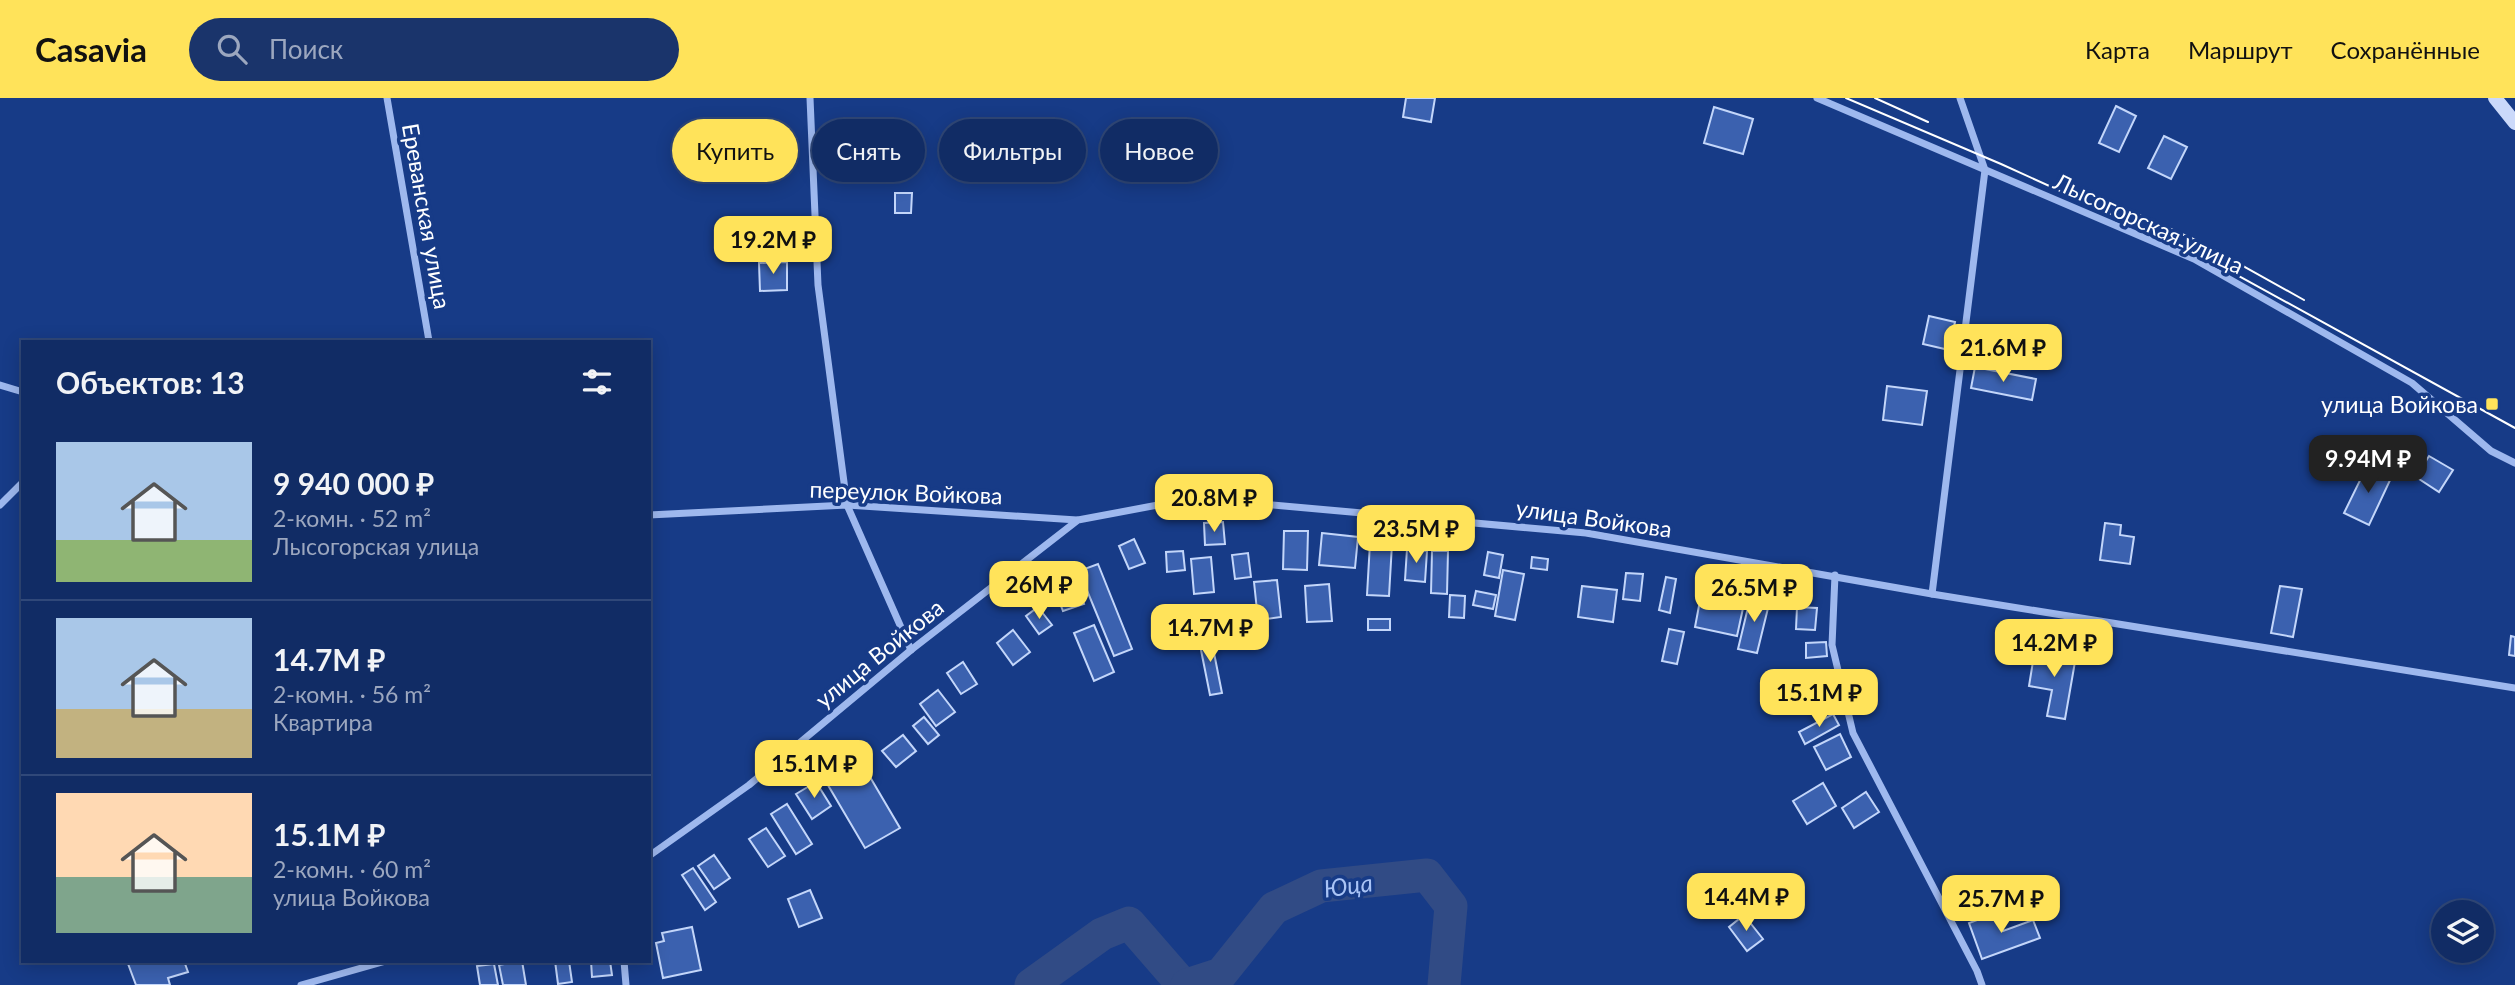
<!DOCTYPE html>
<html lang="ru">
<meta charset="utf-8">
<style>
:root{--surface:#112c65;--page:#1a346b;--text:#f1f3f6;--muted:#9ca7bf;--line:#304879;--accent:#ffe35a}
body{margin:0;font-family:Lato,sans-serif;background:var(--page);color:var(--text);height:100vh;display:flex;flex-direction:column;font-size:26px;white-space:nowrap}
*{box-sizing:border-box;margin:0}
p{font-size:23px;color:var(--muted)}
.icon{flex:none;width:38px;height:38px;fill:none;stroke:currentColor;stroke-width:2;stroke-linecap:round;stroke-linejoin:round}
.map{position:relative;flex:1;overflow:hidden}
.sheet{position:absolute;left:21px;top:242px;width:630px;height:623px;display:flex;flex-direction:column;background:var(--surface);border-radius:0px;box-shadow:0 4px 18px #0003,0 0 0 2px var(--line)}
.sheet>*{flex:none}
.top-card{position:absolute;left:672px;top:21px;width:665px;height:63px;display:flex;gap:14px}
.controls{position:absolute;left:2431px;top:802px;display:grid;gap:14px}
.controls a{display:grid;place-items:center;width:63px;height:63px;border-radius:50%;background:var(--surface);box-shadow:0 4px 18px #0003,0 0 0 2px var(--line);font-size:35px}
.price{position:absolute;translate:-50% -60px;padding:0 16px;border-radius:14px;background:var(--accent);color:#111;font-size:23px;line-height:46px;filter:drop-shadow(0 2px 4px #0008)}
.price::after{content:'';position:absolute;left:50%;top:42px;width:21px;height:16px;margin-left:-10px;background:inherit;clip-path:polygon(0 0,100% 0,50% 100%)}
.price.active{background:#222;color:#fff}
ul{padding:0;list-style:none}
li{display:flex;align-items:center;gap:21px;height:175px;padding:0 35px}
li+li{border-top:2px solid var(--line)}
li span{display:grid;place-items:center;flex:none;width:196px;height:140px;border-radius:0px;color:#555}
li>.icon{margin-inline-start:auto}
span .icon{width:84px;height:84px;fill:#fffc;stroke-width:1}
li b{font-size:30px}
h2{display:flex;justify-content:space-between;align-items:center;height:84px;padding:0 35px;font-size:30px}
.chip{padding:0 24px;border-radius:32px;background:var(--surface);box-shadow:0 4px 18px #0003,0 0 0 2px var(--line);font-size:24px;line-height:63px}
.chip.active{background:var(--accent);color:#111}
header{display:flex;align-items:center;gap:42px;box-sizing:border-box;height:98px;padding:0 35px;background:var(--accent);color:#111}
header strong{font-size:33px}
nav{display:flex;gap:38px;margin-inline-start:auto;font-size:24px}
.search{width:490px;height:63px;background:var(--page);display:flex;align-items:center;gap:18px;box-sizing:border-box;padding:0 24px;border-radius:38px;color:var(--muted);font-size:26px}
.map>svg:first-child{display:block}
.lines{fill:none;stroke-linecap:round;stroke-linejoin:round}
.river{stroke:#314b85;stroke-width:33}
.building{fill:#3b61af;stroke:#c3d6fa;stroke-width:2}
.minor{stroke:#9eb8ee;stroke-width:7}
.secondary{stroke:#cbd9fa;stroke-width:14}
.tram{stroke:#fff;stroke-width:2}
.poi-dot{fill:#ffe35a;stroke:#173b87;stroke-width:2.5}
.labels{text-anchor:middle;dominant-baseline:central;stroke-width:7;stroke-linejoin:round;paint-order:stroke}
.street-label{font-size:23px;fill:#fff;stroke:#173b87}
.poi-label{font-size:23px;fill:#fff;stroke:#173b87;text-anchor:end}
.water-label{font-size:24px;font-style:italic;fill:#a9c3f5;stroke:#173b87}
</style>
<header>
<strong>Casavia</strong>
<div class="search"><svg class="icon" aria-label="search" viewBox="0 0 24 24"><circle cx="10" cy="10" r="6"/><path d="M15 15l6 6"/></svg>Поиск</div>
<nav><a>Карта</a><a>Маршрут</a><a>Сохранённые</a></nav>
</header>
<div class="map">
<svg width="2515" height="887" viewBox="0 0 2515 887">
<rect width="100%" height="100%" fill="#173b87"/>
<g class="lines">
<g class="river">
<path d="M 1031,887 L 1102,836 L 1129,825 L 1183,887"/>
<path d="M 1187,887 L 1221,876 L 1274,810 L 1321,788 L 1427,777 L 1451,808 L 1444,887"/>
</g>
</g>
<g class="building">
<path d="M 1406,0 L 1435,0 L 1431,24 L 1403,19 Z"/>
<path d="M 2116,8 L 2136,18 L 2119,54 L 2099,45 Z"/>
<path d="M 1714,9 L 1753,21 L 1743,56 L 1704,45 Z"/>
<path d="M 2164,38 L 2187,49 L 2171,81 L 2148,70 Z"/>
<path d="M 895,95 L 912,95 L 911,115 L 895,115 Z"/>
<path d="M 787,164 L 787,192 L 760,193 L 759,165 Z"/>
<path d="M 1929,218 L 1955,224 L 1949,252 L 1923,246 Z"/>
<path d="M 1975,269 L 2036,281 L 2032,302 L 1971,290 Z"/>
<path d="M 1887,288 L 1927,293 L 1922,327 L 1883,322 Z"/>
<path d="M 2429,358 L 2453,372 L 2439,394 L 2416,379 Z"/>
<path d="M 2368,366 L 2392,378 L 2369,427 L 2344,415 Z"/>
<path d="M 1223,424 L 1225,446 L 1205,447 L 1204,425 Z"/>
<path d="M 2105,425 L 2121,427 L 2120,437 L 2134,439 L 2130,466 L 2100,462 Z"/>
<path d="M 1284,433 L 1308,433 L 1307,472 L 1283,471 Z"/>
<path d="M 1322,435 L 1358,439 L 1355,470 L 1319,467 Z"/>
<path d="M 1134,441 L 1145,465 L 1129,471 L 1119,448 Z"/>
<path d="M 1370,445 L 1392,446 L 1389,498 L 1367,497 Z"/>
<path d="M 1407,451 L 1427,453 L 1425,484 L 1405,482 Z"/>
<path d="M 1183,453 L 1185,472 L 1167,474 L 1166,454 Z"/>
<path d="M 1432,453 L 1448,453 L 1447,496 L 1431,495 Z"/>
<path d="M 1488,454 L 1503,457 L 1499,480 L 1484,477 Z"/>
<path d="M 1248,455 L 1251,479 L 1235,481 L 1232,457 Z"/>
<path d="M 1211,459 L 1214,494 L 1194,496 L 1191,461 Z"/>
<path d="M 1532,459 L 1548,461 L 1547,472 L 1531,470 Z"/>
<path d="M 1098,466 L 1132,551 L 1114,558 L 1079,473 Z"/>
<path d="M 1503,472 L 1524,476 L 1515,522 L 1495,518 Z"/>
<path d="M 1072,474 L 1084,506 L 1063,513 L 1051,482 Z"/>
<path d="M 1626,475 L 1643,476 L 1640,503 L 1623,501 Z"/>
<path d="M 1666,479 L 1676,481 L 1670,515 L 1659,512 Z"/>
<path d="M 1277,482 L 1281,519 L 1258,522 L 1254,484 Z"/>
<path d="M 1329,486 L 1332,523 L 1307,524 L 1305,488 Z"/>
<path d="M 1582,488 L 1617,492 L 1613,524 L 1578,519 Z"/>
<path d="M 2280,488 L 2302,491 L 2293,539 L 2271,535 Z"/>
<path d="M 1702,492 L 1745,501 L 1737,538 L 1695,529 Z"/>
<path d="M 1476,493 L 1496,497 L 1493,511 L 1473,507 Z"/>
<path d="M 1450,497 L 1465,498 L 1464,520 L 1449,519 Z"/>
<path d="M 1751,497 L 1770,502 L 1757,555 L 1738,551 Z"/>
<path d="M 1038,509 L 1052,527 L 1039,536 L 1026,518 Z"/>
<path d="M 1797,509 L 1817,510 L 1815,532 L 1796,531 Z"/>
<rect x="1368" y="521" width="22" height="11"/>
<path d="M 1094,527 L 1114,574 L 1094,583 L 1074,535 Z"/>
<path d="M 1669,531 L 1684,534 L 1677,566 L 1662,563 Z"/>
<path d="M 1013,532 L 1030,554 L 1013,567 L 997,545 Z"/>
<path d="M 1210,535 L 1222,595 L 1210,597 L 1198,537 Z"/>
<path d="M 2511,538 L 2515,539 L 2515,558 L 2509,557 Z"/>
<path d="M 1826,544 L 1827,558 L 1806,560 L 1806,545 Z"/>
<path d="M 2035,551 L 2076,558 L 2065,621 L 2047,618 L 2052,592 L 2029,588 Z"/>
<path d="M 963,564 L 977,586 L 961,596 L 947,575 Z"/>
<path d="M 938,592 L 955,614 L 936,628 L 920,606 Z"/>
<path d="M 1827,593 L 1831,609 L 1808,615 L 1804,599 Z"/>
<path d="M 1833,616 L 1839,627 L 1805,646 L 1799,634 Z"/>
<path d="M 924,619 L 939,637 L 928,646 L 913,628 Z"/>
<path d="M 1840,636 L 1851,659 L 1826,672 L 1814,649 Z"/>
<path d="M 903,637 L 916,653 L 896,669 L 882,653 Z"/>
<path d="M 860,662 L 900,730 L 865,750 L 825,682 Z"/>
<path d="M 816,684 L 831,708 L 812,721 L 796,696 Z"/>
<path d="M 1823,685 L 1836,708 L 1807,726 L 1793,703 Z"/>
<path d="M 1866,694 L 1879,714 L 1854,730 L 1842,710 Z"/>
<path d="M 787,706 L 812,746 L 796,756 L 771,716 Z"/>
<path d="M 766,730 L 785,758 L 768,769 L 749,741 Z"/>
<path d="M 714,757 L 730,780 L 714,791 L 698,768 Z"/>
<path d="M 693,770 L 716,804 L 705,812 L 682,777 Z"/>
<path d="M 810,792 L 822,820 L 799,829 L 788,801 Z"/>
<path d="M 1996,815 L 2003,833 L 2033,822 L 2040,840 L 1982,861 L 1969,825 Z"/>
<path d="M 1744,817 L 1763,841 L 1747,853 L 1729,829 Z"/>
<path d="M 692,829 L 701,872 L 663,880 L 656,845 L 664,843 L 662,835 Z"/>
<path d="M 127,863 L 184,863 L 188,874 L 168,880 L 170,887 L 136,887 Z"/>
<path d="M 522,863 L 526,887 L 503,887 L 499,867 Z"/>
<path d="M 555,863 L 569,863 L 572,884 L 558,886 Z"/>
<path d="M 591,863 L 610,863 L 612,877 L 592,879 Z"/>
<path d="M 494,866 L 498,887 L 480,887 L 477,868 Z"/>
</g>
<g class="lines">
<g class="minor">
<path d="M 387,0 L 429,243"/>
<path d="M 810,0 L 818,187 L 847,407 L 911,552"/>
<path d="M 1817,0 L 2194,161 L 2412,285 L 2491,353 L 2515,365"/>
<path d="M 0,287 L 23,294"/>
<path d="M 0,407 L 23,384"/>
<path d="M 649,417 L 847,407 L 1077,422"/>
<path d="M 1835,477 L 1832,547 L 1853,635 L 1977,873 L 1982,887"/>
<path d="M 1932,496 L 1985,72 L 1960,0"/>
<path d="M 649,758 L 749,687 L 911,552 L 1078,422 L 1195,400 L 1586,435 L 1932,496 L 2515,590"/>
<path d="M 624,863 L 626,887"/>
<path d="M 301,887 L 386,863"/>
</g>
<path class="secondary" d="M 2495,0 L 2515,25"/>
<g class="tram">
<path d="M 1846,0 L 2001,66 L 2197,155 L 2515,330"/>
<path d="M 1875,0 L 1928,24"/>
<path d="M 2139,117 L 2200,144 L 2304,202"/>
</g>
</g>
<rect class="poi-dot" x="2485" y="299" width="14" height="14" rx="3.5"/>
<g class="labels">
<g class="street-label">
<text transform="translate(427 118) rotate(80)">Ереванская улица</text>
<text transform="translate(2149 125) rotate(25)">Лысогорская улица</text>
<text transform="translate(906 394) rotate(2)">переулок Войкова</text>
<text transform="translate(1594 420) rotate(8)">улица Войкова</text>
<text transform="translate(879 555) rotate(-39)">улица Войкова</text>
</g>
<g class="poi-label">
<text x="2478" y="306">улица Войкова</text>
</g>
<g class="water-label">
<text transform="translate(1348 787) rotate(-8)">Юца</text>
</g>
</g>
</svg>
<div class="controls">
<a><svg class="icon" aria-label="layers" viewBox="0 0 24 24"><path d="M12 4l9 5-9 5-9-5zM3 14l9 5 9-5"/></svg></a>
</div>
<b class="price" style="left:773px;top:178px">19.2M ₽</b>
<b class="price" style="left:2003px;top:286px">21.6M ₽</b>
<b class="price active" style="left:2368px;top:397px">9.94M ₽</b>
<b class="price" style="left:1214px;top:436px">20.8M ₽</b>
<b class="price" style="left:1416px;top:467px">23.5M ₽</b>
<b class="price" style="left:1039px;top:523px">26M ₽</b>
<b class="price" style="left:1754px;top:526px">26.5M ₽</b>
<b class="price" style="left:1210px;top:566px">14.7M ₽</b>
<b class="price" style="left:2054px;top:581px">14.2M ₽</b>
<b class="price" style="left:1819px;top:631px">15.1M ₽</b>
<b class="price" style="left:814px;top:702px">15.1M ₽</b>
<b class="price" style="left:1746px;top:835px">14.4M ₽</b>
<b class="price" style="left:2001px;top:837px">25.7M ₽</b>
<div class="top-card">
<a class="chip active">Купить</a>
<a class="chip">Снять</a>
<a class="chip">Фильтры</a>
<a class="chip">Новое</a>
</div>
<section class="sheet">
<h2>Объектов: 13<svg class="icon" aria-label="filters" viewBox="0 0 24 24"><path d="M4 7h16M4 17h16"/><circle cx="9" cy="7" r="2"/><circle cx="15" cy="17" r="2"/></svg></h2>
<ul>
<li><span style="background:linear-gradient(#a9c7e8 70%,#8fb573 0)"><svg class="icon" aria-label="home" viewBox="0 0 24 24"><path d="M3 11l9-7 9 7M6 9v11h12V9"/></svg></span><div><b>9 940 000 ₽</b><p>2-комн. · 52 m²</p><p>Лысогорская улица</p></div></li>
<li><span style="background:linear-gradient(#a9c7e8 65%,#c2b280 0)"><svg class="icon" aria-label="home" viewBox="0 0 24 24"><path d="M3 11l9-7 9 7M6 9v11h12V9"/></svg></span><div><b>14.7M ₽</b><p>2-комн. · 56 m²</p><p>Квартира</p></div></li>
<li><span style="background:linear-gradient(#ffd9b3 60%,#7fa58c 0)"><svg class="icon" aria-label="home" viewBox="0 0 24 24"><path d="M3 11l9-7 9 7M6 9v11h12V9"/></svg></span><div><b>15.1M ₽</b><p>2-комн. · 60 m²</p><p>улица Войкова</p></div></li>
</ul>
</section>
</div>
